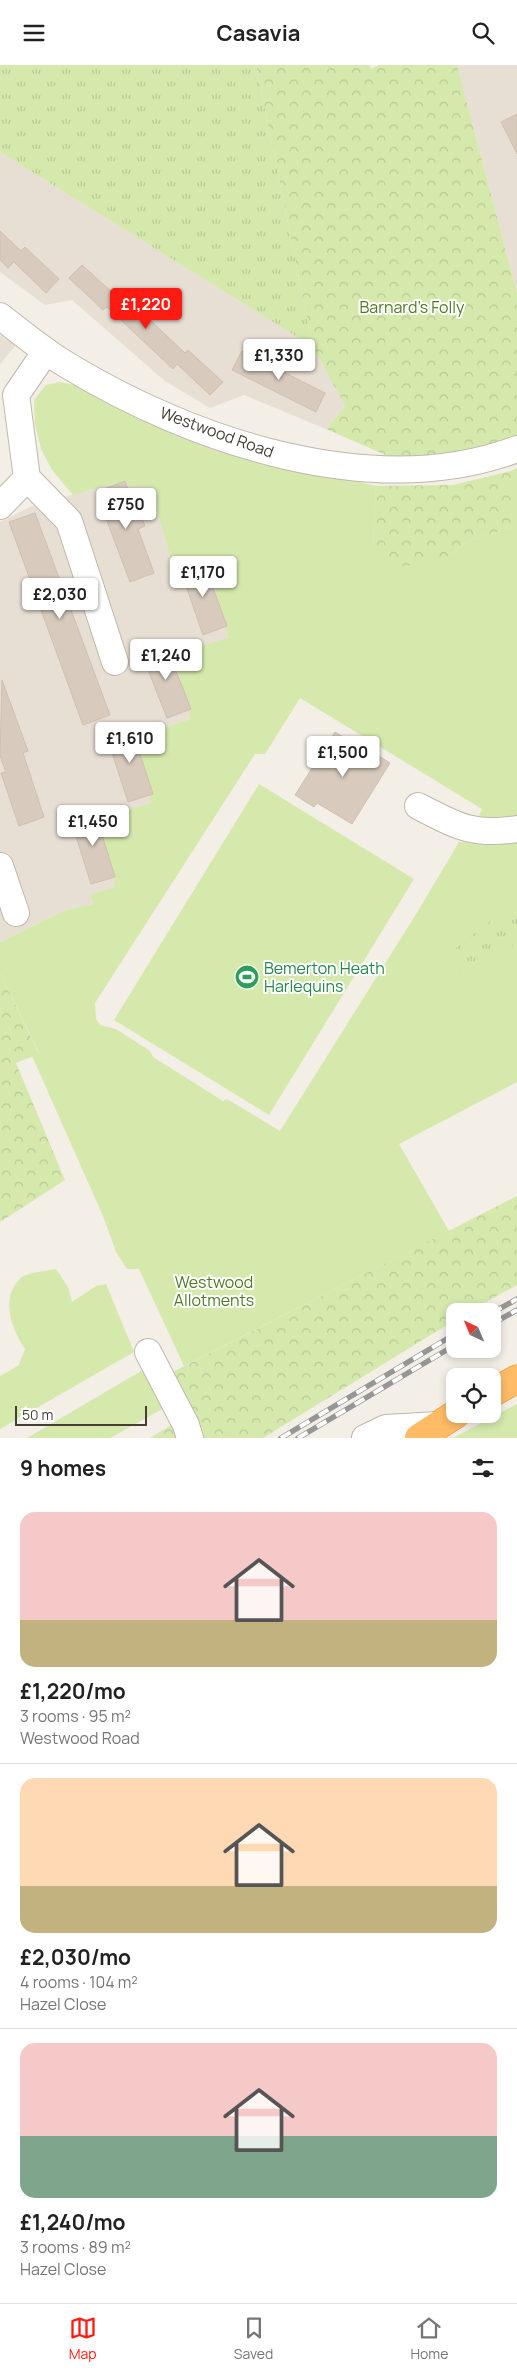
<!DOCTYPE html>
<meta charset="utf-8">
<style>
:root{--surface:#fff;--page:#f6f6f6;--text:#222;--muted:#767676;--line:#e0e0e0;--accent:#ff1b11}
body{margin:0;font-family:Manrope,sans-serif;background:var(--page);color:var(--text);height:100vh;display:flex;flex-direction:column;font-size:19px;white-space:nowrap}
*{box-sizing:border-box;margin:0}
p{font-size:16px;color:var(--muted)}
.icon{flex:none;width:28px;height:28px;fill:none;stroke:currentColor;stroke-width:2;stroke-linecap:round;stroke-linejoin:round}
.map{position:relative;height:1373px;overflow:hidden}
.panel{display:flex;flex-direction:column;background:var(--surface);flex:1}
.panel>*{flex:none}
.needle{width:32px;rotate:316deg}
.tools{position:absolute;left:446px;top:1238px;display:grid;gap:10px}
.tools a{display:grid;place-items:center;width:55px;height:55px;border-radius:10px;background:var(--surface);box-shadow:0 2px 8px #0003;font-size:25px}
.scale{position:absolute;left:15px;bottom:12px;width:132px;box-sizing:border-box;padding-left:5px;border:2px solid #463e35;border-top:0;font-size:14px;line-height:18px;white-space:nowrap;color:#463e35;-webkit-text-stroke:4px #fff;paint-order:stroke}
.price{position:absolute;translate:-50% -42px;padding:0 11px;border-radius:5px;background:#fff;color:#222;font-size:16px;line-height:32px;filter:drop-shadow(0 1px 2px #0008)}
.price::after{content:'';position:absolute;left:50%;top:30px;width:15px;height:11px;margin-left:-8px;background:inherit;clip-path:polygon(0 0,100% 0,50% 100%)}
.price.on{background:var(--accent);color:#fff}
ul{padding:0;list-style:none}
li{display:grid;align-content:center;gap:10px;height:265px;padding:0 20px}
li+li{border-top:1px solid var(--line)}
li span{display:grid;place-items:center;height:155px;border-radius:15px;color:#555}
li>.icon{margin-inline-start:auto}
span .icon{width:90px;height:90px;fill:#fffc;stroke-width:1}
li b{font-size:21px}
h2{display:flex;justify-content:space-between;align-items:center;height:60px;padding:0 20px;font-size:21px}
header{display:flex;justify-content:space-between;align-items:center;height:65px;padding:0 20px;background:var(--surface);font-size:22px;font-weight:700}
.tabs{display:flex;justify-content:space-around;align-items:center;height:70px;border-top:1px solid var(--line);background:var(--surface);font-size:14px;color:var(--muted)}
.tabs a{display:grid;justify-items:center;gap:2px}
.tabs .on{color:var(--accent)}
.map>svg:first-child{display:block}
.residential{fill:#e8dfd4}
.green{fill:#d5e9ad}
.forest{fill:url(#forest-crowns)}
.park{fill:url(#park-tufts)}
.building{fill:#d8cbbe;stroke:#d0bfae}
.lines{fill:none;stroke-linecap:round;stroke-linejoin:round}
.minor-casing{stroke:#c2b7ab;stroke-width:28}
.highway-casing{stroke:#e28e31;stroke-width:29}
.minor{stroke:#fff;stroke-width:26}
.highway{stroke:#ffbb65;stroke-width:28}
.rail-casing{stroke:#969696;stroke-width:5.5}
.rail{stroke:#fff;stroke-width:4;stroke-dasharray:11;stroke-linecap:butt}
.labels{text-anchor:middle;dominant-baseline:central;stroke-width:4;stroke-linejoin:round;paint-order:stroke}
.park-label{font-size:16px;fill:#4f7a26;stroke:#fff}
.street-label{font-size:16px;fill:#463e35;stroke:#fff}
.leisure-label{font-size:16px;fill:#27864d;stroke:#fff;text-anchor:start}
</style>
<header><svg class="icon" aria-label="menu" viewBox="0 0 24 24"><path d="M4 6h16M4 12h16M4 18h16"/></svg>Casavia<svg class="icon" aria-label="search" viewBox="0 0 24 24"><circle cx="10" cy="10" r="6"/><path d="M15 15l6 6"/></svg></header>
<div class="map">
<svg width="517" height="1373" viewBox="0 0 517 1373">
<defs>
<pattern id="forest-crowns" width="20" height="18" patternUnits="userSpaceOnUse" patternTransform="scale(1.25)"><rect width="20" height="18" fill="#d5e9ad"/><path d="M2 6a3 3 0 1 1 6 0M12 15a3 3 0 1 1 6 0" fill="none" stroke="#b8c995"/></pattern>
<pattern id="park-tufts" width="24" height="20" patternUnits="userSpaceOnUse" patternTransform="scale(1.25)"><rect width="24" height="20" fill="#d5e9ad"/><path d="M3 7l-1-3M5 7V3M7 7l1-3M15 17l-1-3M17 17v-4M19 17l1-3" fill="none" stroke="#b8c995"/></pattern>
</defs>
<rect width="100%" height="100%" fill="#f3eee6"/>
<g class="residential">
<path d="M 457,0 L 517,0 L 517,228 Z"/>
<path d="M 0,87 L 313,282 L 345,341 L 326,364 L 244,330 L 210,343 L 165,316 L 72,235 L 45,240 L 0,207 Z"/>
<path d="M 0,270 L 16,280 L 0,299 Z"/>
<path d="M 111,419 L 150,422 L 176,510 L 209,500 L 228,573 L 190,654 L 135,673 L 151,738 L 98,754 L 115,822 L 92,829 L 93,839 L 65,845 L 0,877 L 0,457 L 32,441 Z"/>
</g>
<g class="green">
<path d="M 60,317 L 79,321 L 174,370 L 216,386 L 291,405 L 330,410 L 376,421 L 373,483 L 439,497 L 470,475 L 511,463 L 511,406 L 517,403 L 517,752 L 487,753 L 479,751 L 482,744 L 300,633 L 265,689 L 255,689 L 95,938 L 96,954 L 100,960 L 116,964 L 150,986 L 153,992 L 223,1036 L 227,1034 L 280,1066 L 418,846 L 459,777 L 491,780 L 517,774 L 517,1017 L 399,1079 L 449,1166 L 184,1301 L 139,1204 L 127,1204 L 116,1187 L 103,1151 L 32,991 L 39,988 L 0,908 L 0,877 L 65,845 L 93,839 L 91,829 L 115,822 L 98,753 L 151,738 L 135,673 L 190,654 L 174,589 L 228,573 L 209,500 L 176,511 L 150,422 L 111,419 L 73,430 L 52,405 L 41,384 L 35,359 L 34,335 L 46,320 Z"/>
<path d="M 259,719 L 414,814 L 269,1050 L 114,955 Z"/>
<path d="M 56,1204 L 68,1222 L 72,1237 L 96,1221 L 106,1219 L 134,1287 L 0,1364 L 0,1311 L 19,1300 L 25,1284 C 10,1261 0,1231 22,1212 C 32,1207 46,1206 56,1204 Z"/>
<path d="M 148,1302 L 166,1342 L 110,1373 L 27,1373 Z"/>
<path d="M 517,1339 L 517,1373 L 453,1373 Z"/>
</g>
<g class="forest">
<path d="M 256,0 L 370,0 L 371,4 L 379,0 L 457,0 L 517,228 L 517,375 L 499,383 L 397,395 L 326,364 L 345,341 L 313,282 Z"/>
<path d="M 511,406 L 511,463 L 470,475 L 439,497 L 396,502 L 373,483 L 376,421 L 453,420 Z"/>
<path d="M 0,908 L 39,989 L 16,998 L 65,1115 L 0,1157 Z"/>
<path d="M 517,1131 L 517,1220 L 470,1246 L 455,1246 L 455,1255 L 263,1373 L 150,1373 L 188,1350 L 165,1311 Z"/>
</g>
<g class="park">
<path d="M 0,0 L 256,0 L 313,282 L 0,87 Z"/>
<path d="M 513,842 L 517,842 L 517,878 L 464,910 L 447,890 L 499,849 L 506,851 L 508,845 Z"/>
</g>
<g class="building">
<path d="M 517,49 L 517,89 L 501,57 Z"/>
<path d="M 0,166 L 21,186 L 25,182 L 59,214 L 46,228 L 14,197 L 8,203 L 0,195 Z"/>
<path d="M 82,200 L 115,230 L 119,226 L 185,288 L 188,285 L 223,317 L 210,330 L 177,299 L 173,304 L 107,242 L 103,245 L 69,213 Z"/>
<path d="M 242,286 L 325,328 L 316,347 L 232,305 Z"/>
<path d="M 125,416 L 135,444 L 138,443 L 145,461 L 138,464 L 154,508 L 130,517 L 96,427 Z"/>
<path d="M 35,448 L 110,650 L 83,660 L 9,457 Z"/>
<path d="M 203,495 L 227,561 L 203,570 L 180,503 Z"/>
<path d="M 165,578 L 191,644 L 167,653 L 141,587 Z"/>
<path d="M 2,615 L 28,686 L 23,688 L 44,752 L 19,761 L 1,708 L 6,707 L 0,691 Z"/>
<path d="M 131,661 L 153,729 L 128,737 L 106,669 Z"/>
<path d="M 335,667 L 350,676 L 351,674 L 390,698 L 352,759 L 317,738 L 314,742 L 295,730 Z"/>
<path d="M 94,744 L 115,812 L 91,819 L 70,752 Z"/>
</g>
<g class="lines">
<defs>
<g id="minor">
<path d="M 0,251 C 22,268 43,286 67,300 C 192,376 373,438 517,384"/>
<path d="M 46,286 L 16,330 L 27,413 L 69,456 L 115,597"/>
<path d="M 0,441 L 27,413"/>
<path d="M 418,741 C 457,761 472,771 517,764"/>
<path d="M 0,801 L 16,848"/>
<path d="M 148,1287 L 186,1360 L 190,1373"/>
<path d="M 365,1373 L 386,1363 L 438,1360"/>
</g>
<g id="highway">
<path d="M 492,1328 L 517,1314"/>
<path d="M 419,1373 L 456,1349"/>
</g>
</defs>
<use href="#minor" class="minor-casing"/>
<use href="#highway" class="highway-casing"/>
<use href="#minor" class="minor"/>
<use href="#highway" class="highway"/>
<defs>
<g id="rail">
<path d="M 492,1248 L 517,1234"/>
<path d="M 492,1259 L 517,1245"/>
<path d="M 281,1373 L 455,1269"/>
<path d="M 298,1373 L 455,1280"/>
</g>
</defs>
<use href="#rail" class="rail-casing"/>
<use href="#rail" class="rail"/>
</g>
<defs>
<symbol id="stadium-disc" viewBox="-11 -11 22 22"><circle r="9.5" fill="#2e9e5b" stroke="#fff"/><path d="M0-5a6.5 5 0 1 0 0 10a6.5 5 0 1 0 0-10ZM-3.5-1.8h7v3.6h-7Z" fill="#fff"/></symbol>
</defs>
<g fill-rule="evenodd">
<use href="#stadium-disc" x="233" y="898" width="28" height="28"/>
</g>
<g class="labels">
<g class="park-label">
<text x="412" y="242">Barnard's Folly</text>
<text x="214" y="1217">Westwood<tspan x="214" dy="18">Allotments</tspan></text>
</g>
<g class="street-label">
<text transform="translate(217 367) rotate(20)">Westwood Road</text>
</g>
<g class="leisure-label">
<text x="264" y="903">Bemerton Heath<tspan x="264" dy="18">Harlequins</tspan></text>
</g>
</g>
</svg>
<div class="tools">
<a><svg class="needle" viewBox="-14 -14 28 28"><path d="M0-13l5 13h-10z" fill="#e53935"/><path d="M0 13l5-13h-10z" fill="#767676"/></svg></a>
<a><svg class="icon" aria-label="locate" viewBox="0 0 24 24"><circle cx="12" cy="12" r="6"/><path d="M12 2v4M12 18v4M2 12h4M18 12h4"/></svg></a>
</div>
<div class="scale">50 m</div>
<b class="price on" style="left:146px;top:265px">£1,220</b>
<b class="price" style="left:279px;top:316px">£1,330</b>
<b class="price" style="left:126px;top:465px">£750</b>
<b class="price" style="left:203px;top:533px">£1,170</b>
<b class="price" style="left:60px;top:555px">£2,030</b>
<b class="price" style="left:166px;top:616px">£1,240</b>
<b class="price" style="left:130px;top:699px">£1,610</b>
<b class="price" style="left:343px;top:713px">£1,500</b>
<b class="price" style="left:93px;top:782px">£1,450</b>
</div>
<section class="panel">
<h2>9 homes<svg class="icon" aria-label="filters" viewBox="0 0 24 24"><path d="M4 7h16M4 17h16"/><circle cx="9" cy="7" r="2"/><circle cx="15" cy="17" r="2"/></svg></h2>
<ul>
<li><span style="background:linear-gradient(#f6c9c9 70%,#c2b280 0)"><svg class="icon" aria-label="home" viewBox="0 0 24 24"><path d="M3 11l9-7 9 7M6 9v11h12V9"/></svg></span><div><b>£1,220/mo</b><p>3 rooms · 95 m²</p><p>Westwood Road</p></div></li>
<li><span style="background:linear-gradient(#ffd9b3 70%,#c2b280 0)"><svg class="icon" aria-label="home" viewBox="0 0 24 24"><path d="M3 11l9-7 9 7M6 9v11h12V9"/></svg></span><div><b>£2,030/mo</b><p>4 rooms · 104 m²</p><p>Hazel Close</p></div></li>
<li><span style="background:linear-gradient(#f6c9c9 60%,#7fa58c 0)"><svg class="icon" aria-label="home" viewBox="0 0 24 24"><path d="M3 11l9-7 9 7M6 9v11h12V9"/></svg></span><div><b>£1,240/mo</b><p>3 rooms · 89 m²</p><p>Hazel Close</p></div></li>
</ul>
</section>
<nav class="tabs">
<a class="on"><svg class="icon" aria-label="map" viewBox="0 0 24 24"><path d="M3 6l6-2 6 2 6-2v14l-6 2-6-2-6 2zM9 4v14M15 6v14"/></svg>Map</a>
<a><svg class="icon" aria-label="saved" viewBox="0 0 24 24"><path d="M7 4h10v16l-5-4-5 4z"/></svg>Saved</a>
<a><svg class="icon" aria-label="home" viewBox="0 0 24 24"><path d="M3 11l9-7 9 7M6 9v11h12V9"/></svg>Home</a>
</nav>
